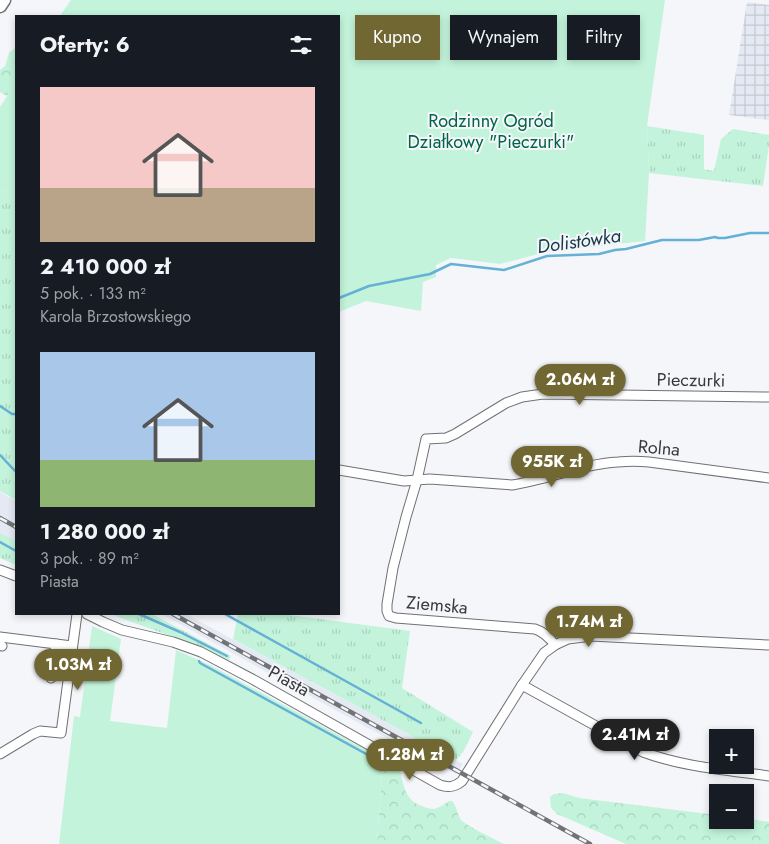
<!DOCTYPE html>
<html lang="pl">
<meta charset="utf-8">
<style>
:root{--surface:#171b24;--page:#20242c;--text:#f1f3f6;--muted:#9ea1a6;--accent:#706733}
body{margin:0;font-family:Jost,sans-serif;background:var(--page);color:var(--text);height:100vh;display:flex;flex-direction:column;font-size:19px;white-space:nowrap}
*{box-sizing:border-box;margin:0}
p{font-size:16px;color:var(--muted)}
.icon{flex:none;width:28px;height:28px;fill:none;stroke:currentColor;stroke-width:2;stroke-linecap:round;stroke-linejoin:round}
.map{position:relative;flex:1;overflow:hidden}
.drawer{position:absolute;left:15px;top:15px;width:325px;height:600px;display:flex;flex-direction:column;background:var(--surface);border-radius:0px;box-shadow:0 2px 8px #0003}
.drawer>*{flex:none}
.hud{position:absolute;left:355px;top:15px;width:339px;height:45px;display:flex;gap:10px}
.tools{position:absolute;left:709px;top:729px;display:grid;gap:10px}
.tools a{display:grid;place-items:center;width:45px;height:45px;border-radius:0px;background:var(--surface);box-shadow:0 2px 8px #0003;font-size:25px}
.price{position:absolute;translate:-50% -42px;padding:0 11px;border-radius:18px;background:var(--accent);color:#fff;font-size:16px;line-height:32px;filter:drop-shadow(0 1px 2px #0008)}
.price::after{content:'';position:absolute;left:50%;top:30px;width:15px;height:11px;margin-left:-8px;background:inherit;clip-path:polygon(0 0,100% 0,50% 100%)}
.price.current{background:#222;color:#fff}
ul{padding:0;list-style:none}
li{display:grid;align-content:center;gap:10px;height:265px;padding:0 25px}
li span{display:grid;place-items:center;height:155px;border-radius:0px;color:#555}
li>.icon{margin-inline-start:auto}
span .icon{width:90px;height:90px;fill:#fffc;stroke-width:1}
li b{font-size:21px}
h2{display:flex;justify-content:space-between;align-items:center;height:60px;padding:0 25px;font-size:21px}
.tag{padding:0 18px;border-radius:0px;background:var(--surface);box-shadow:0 2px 8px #0003;font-size:18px;line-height:45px}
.tag.current{background:var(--accent);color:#fff}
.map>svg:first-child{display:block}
.built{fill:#e5e9f4}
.industrial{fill:url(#industrial-grid)}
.grass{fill:url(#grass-tufts)}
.forest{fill:url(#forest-crowns)}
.green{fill:#c3f4db}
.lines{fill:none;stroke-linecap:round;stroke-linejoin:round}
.stream{stroke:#65b1d5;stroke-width:2.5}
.street-casing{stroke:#707175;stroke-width:11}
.secondary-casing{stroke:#707175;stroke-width:15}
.street{stroke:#fff;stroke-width:9}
.secondary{stroke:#fff;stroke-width:12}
.rail-casing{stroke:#717375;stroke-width:4.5}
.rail{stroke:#f4f6fa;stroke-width:2.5;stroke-dasharray:8;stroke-linecap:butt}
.labels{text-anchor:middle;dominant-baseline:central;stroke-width:4;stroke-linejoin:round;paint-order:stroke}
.park-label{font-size:18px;fill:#006545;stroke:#f4f6fa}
.street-label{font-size:18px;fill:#38393a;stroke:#f4f6fa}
.water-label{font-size:19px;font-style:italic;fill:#173a49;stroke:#f4f6fa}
</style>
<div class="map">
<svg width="769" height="844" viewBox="0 0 769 844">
<defs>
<pattern id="industrial-grid" width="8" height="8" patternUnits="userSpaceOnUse" patternTransform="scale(1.25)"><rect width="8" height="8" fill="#e5e9f4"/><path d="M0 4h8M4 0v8" fill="none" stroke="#c5c9d2"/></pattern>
<pattern id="grass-tufts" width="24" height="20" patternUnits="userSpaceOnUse" patternTransform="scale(1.25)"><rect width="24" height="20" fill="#c3f4db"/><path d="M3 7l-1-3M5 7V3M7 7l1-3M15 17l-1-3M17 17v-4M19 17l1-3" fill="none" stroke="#a8d2bd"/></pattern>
<pattern id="forest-crowns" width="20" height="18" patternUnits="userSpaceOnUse" patternTransform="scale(1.25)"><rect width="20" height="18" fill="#c3f4db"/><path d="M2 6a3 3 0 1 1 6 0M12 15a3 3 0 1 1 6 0" fill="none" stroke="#a8d2bd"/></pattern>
</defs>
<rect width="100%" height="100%" fill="#f4f6fa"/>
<g class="built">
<path d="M 0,492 L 16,501 L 16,543 L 0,535 Z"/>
<path d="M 162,614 L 186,614 L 463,764 L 456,774 L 366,727 Z"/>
</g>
<path class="industrial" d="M 747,2 L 769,5 L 769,120 L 729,115 Z"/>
<g class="grass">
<path d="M 647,126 L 704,135 L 704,169 L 714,171 L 721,139 L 733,129 L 769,135 L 769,145 L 763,186 L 649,173 Z"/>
<path d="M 0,189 L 16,193 L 16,500 L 0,491 Z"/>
<path d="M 0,533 L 16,541 L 16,565 L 0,558 Z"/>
<path d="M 111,614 L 152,614 L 231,656 L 229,660 C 191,641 150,630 111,614 Z"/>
<path d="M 238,614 L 282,614 L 410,631 L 402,688 L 473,732 L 463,752 L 456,760 L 233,639 Z"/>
</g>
<g class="forest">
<path d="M 16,47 L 16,82 L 7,96 L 0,92 L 0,70 L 5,66 L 9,53 Z"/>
<path d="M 383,758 L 399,766 C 404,784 403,800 424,807 C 435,811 439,808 449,801 L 452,801 C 457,807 457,814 461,820 C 467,826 494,839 504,844 L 377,844 Z"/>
<path d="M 563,793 L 579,798 L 717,815 L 718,820 L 745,820 L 745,818 L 769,822 L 769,844 L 626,844 L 557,814 L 551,808 L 550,797 L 554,794 Z"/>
</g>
<g class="green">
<path d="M 71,0 L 665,0 L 647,126 L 649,173 L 645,241 L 546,252 L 500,264 L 451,258 L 436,265 L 436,277 L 423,282 L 421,311 L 366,301 L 339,312 L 339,16 L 60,16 Z"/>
<path d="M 16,82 L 16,193 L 0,189 L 0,107 Z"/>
<path d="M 92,626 L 121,639 L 110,721 L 167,728 L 176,650 L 212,666 L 383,759 L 377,844 L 59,844 L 74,716 L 80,717 Z"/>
</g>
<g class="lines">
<g class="stream">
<path d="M 339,298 L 369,286 L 430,274 L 451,264 L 504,270 L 547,256 L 599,254 L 615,250 L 626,249 L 662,240 L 699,240 L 715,237 L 718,238 L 725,238 L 750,233 L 769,233"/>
<path d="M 0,406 L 12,414 L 16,414"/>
<path d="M 0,455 L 16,472"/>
<path d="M 0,542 L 16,551"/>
<path d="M 139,614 L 180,632 L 227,656"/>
<path d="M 225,614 L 421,723"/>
<path d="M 199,661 L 200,663 L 379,761"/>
</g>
<defs>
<g id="street">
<path d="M 339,470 L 404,481 L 430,479 L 512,485 C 547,480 582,464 618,462 C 628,461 639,461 649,462 L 769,478"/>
<path d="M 0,570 L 16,576"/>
<path d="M 87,614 L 103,622 L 122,630 L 173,642 L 201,652 L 254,680 L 440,785 C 449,788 455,787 462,781 L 522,685 L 544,653 L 555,645 L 568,639 L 591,636 L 769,645"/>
<path d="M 0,637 L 72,646"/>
<path d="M 0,645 L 2,646"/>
<path d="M 555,645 C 549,637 544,632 535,629 L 396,618 L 389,616 L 387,611 L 387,604 L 393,568 L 406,517 L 417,480 L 426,439 L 446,438 L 455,434 L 506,403 L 522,397 L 543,394 L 769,397"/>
<path d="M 51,678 L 56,644"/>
<path d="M 522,685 L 643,752 C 683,767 727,770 769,776"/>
<path d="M 0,754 L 33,734 L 40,731 L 61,733 L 77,614"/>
</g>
<path id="secondary" d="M 0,6 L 4,0"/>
</defs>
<use href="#street" class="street-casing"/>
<use href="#secondary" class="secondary-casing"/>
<use href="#street" class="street"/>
<use href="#secondary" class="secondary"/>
<defs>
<g id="rail">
<path d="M 0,518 L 16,527"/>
<path d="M 173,614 L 590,844"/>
</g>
</defs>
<use href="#rail" class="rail-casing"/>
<use href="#rail" class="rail"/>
</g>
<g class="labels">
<g class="park-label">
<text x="491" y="121">Rodzinny Ogród<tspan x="491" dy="21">Działkowy "Pieczurki"</tspan></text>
</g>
<g class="street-label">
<text transform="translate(691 380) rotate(1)">Pieczurki</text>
<text transform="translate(659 448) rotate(5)">Rolna</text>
<text transform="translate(437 605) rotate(5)">Ziemska</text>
<text transform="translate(289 681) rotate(29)">Piasta</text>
</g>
<g class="water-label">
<text transform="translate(579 241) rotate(-8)">Dolistówka</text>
</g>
</g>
</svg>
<div class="tools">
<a>+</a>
<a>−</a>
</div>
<b class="price" style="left:580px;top:406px">2.06M zł</b>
<b class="price" style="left:552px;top:488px">955K zł</b>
<b class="price" style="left:589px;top:648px">1.74M zł</b>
<b class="price" style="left:78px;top:691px">1.03M zł</b>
<b class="price current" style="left:635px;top:761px">2.41M zł</b>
<b class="price" style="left:410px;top:781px">1.28M zł</b>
<div class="hud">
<a class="tag current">Kupno</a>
<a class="tag">Wynajem</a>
<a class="tag">Filtry</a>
</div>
<section class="drawer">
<h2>Oferty: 6<svg class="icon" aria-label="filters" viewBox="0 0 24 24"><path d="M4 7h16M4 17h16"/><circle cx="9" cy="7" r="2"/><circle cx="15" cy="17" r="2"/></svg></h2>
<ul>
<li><span style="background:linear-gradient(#f6c9c9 65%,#b9a48a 0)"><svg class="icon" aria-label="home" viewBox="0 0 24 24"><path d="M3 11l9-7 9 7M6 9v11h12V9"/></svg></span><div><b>2 410 000 zł</b><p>5 pok. · 133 m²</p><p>Karola Brzostowskiego</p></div></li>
<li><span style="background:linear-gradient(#a9c7e8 70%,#8fb573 0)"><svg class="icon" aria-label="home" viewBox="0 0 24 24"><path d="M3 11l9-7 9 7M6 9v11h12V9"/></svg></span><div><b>1 280 000 zł</b><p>3 pok. · 89 m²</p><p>Piasta</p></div></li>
</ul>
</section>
</div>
